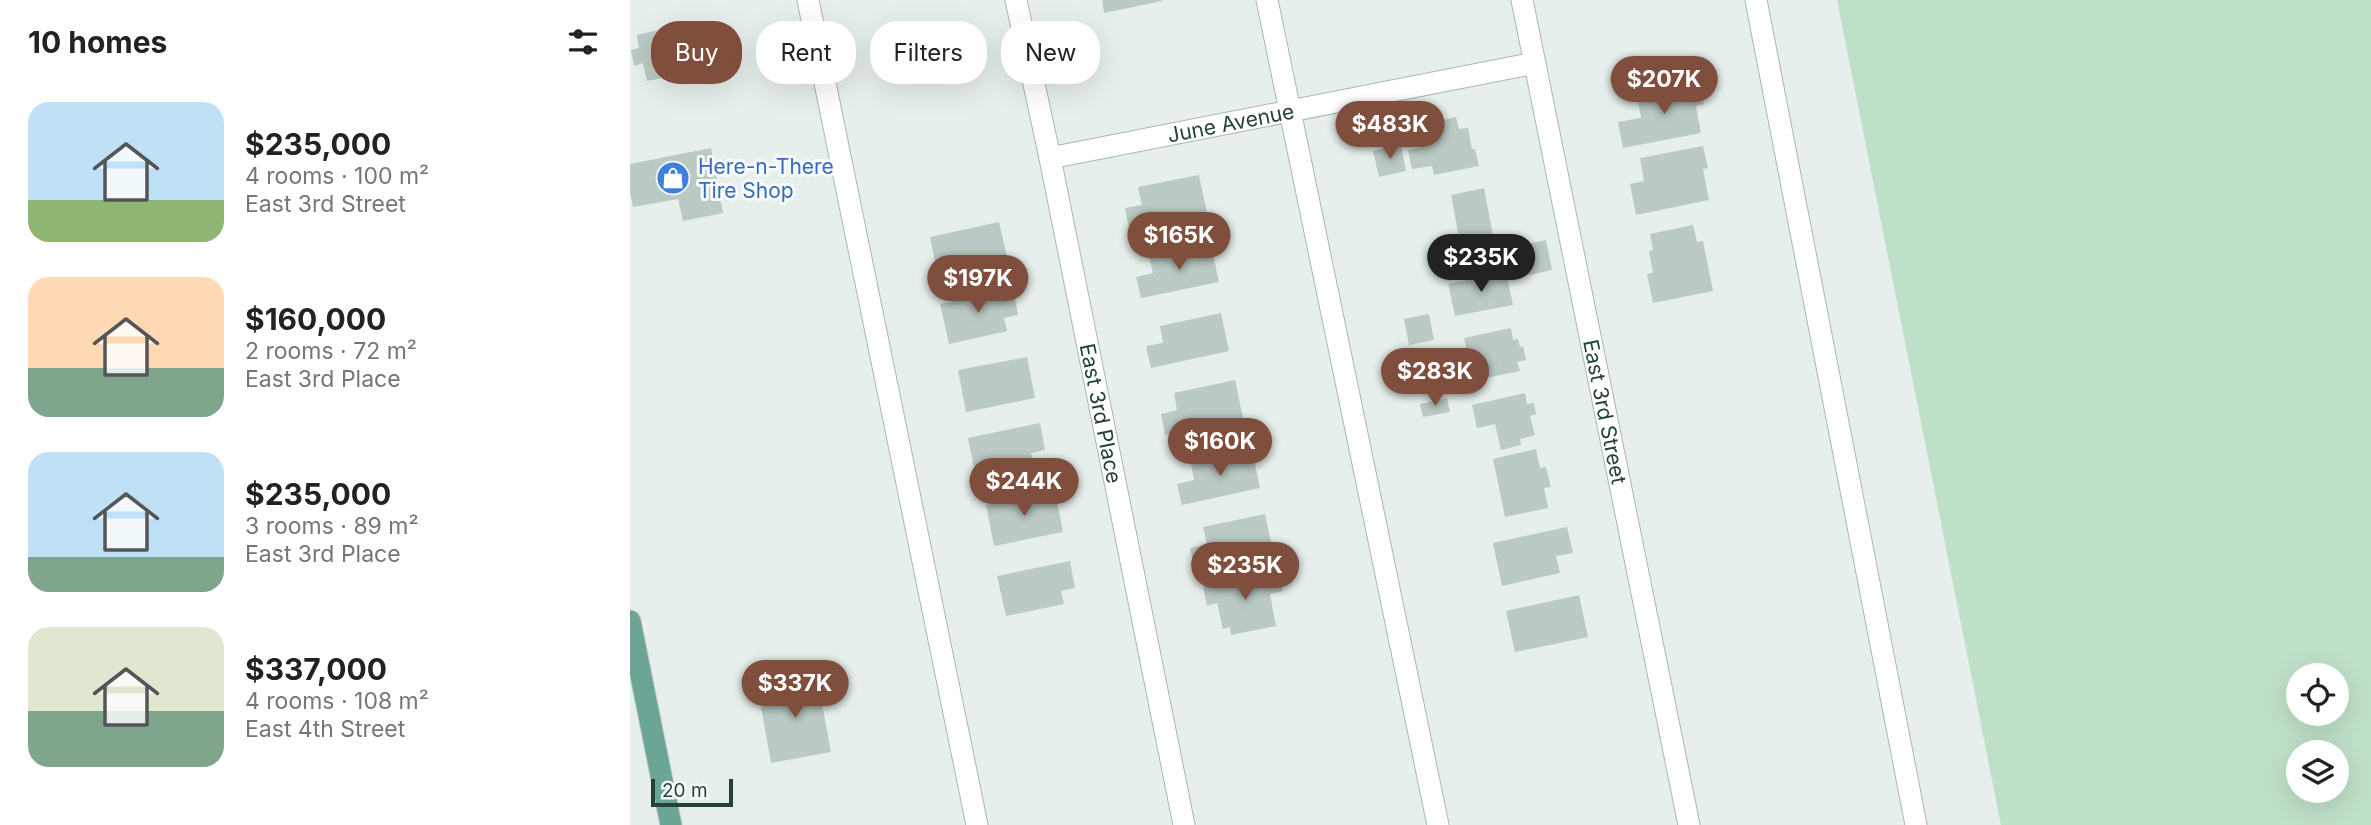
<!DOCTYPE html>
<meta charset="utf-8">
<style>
:root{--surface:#fff;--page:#f2f2f2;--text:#222;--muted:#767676;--accent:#804e3d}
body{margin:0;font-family:Inter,sans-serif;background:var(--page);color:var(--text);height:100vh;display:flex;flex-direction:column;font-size:26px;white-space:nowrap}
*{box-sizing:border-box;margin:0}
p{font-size:23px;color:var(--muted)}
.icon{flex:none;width:38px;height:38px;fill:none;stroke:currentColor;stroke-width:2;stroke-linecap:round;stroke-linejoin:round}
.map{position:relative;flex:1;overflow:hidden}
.panel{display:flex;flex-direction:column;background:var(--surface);width:630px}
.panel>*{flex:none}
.guide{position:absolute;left:21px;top:21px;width:665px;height:63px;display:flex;gap:14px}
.fabs{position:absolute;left:1656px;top:663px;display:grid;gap:14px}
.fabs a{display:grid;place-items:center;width:63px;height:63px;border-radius:50%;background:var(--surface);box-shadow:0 7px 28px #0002;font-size:35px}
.scale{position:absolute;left:21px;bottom:18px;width:82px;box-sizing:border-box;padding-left:7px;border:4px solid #24423a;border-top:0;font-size:19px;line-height:24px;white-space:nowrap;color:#24423a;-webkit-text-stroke:5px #f7fbf9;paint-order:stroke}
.price{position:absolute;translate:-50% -60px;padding:0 16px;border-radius:24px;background:var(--accent);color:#fff;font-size:23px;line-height:46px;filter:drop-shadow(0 2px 4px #0008)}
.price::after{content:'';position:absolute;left:50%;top:42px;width:21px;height:16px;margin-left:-10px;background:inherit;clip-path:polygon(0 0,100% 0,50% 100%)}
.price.active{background:#222;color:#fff}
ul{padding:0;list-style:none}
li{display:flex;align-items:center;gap:21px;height:175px;padding:0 28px}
li span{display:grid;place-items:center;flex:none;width:196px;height:140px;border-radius:21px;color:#555}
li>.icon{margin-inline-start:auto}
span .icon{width:84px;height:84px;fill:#fffc;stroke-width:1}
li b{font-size:30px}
h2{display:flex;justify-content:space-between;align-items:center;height:84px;padding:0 28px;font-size:30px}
.tag{padding:0 24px;border-radius:28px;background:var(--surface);box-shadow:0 7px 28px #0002;font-size:24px;line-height:63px}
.tag.active{background:var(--accent);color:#fff}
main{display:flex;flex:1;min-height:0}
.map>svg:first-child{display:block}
.green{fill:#bfe0c8;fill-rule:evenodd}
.building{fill:#bbcac4}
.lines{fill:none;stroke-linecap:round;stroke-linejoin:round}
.minor-casing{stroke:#a8b8b2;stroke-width:23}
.major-casing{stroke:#c2cac8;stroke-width:23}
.minor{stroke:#fff;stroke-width:21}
.major{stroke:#6aa596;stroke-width:21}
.labels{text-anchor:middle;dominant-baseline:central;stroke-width:6;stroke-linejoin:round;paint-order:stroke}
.street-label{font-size:21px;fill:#24423a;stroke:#f7fbf9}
.shop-label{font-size:21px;fill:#366cbe;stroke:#f7fbf9;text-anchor:start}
</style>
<main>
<section class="panel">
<h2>10 homes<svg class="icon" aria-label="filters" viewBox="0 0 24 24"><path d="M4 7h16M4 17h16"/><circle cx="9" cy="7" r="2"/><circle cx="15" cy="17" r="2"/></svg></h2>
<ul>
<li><span style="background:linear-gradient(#bfe0f5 70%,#8fb573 0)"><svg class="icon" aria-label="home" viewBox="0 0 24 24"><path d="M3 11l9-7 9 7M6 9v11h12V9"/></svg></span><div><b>$235,000</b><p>4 rooms · 100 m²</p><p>East 3rd Street</p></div></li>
<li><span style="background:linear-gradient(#ffd9b3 65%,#7fa58c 0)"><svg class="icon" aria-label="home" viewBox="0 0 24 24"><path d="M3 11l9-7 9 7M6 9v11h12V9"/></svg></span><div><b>$160,000</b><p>2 rooms · 72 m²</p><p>East 3rd Place</p></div></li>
<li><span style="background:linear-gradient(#bfe0f5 75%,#7fa58c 0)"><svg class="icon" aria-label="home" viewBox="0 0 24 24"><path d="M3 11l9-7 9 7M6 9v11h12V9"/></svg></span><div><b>$235,000</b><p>3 rooms · 89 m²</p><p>East 3rd Place</p></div></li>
<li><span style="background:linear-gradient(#dfe7d0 60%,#7fa58c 0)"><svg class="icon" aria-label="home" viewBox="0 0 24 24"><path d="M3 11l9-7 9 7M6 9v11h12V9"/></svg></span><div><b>$337,000</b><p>4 rooms · 108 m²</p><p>East 4th Street</p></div></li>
</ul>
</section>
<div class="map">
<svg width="1741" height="825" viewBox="0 0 1741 825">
<rect width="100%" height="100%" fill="#e6efeb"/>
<path class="green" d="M 1207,0 L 1741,0 L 1741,825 L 1371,825 ZM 1668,676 L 1706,676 L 1706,714 L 1668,714 ZM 1668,752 L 1706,752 L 1706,791 L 1668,791 Z"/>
<g class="building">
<path d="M 472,0 L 531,0 L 532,1 L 474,13 Z"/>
<path d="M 43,27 L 53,74 L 17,81 L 13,63 L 4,66 L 1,50 L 9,48 L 7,35 Z"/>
<path d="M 1070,83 L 1074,104 L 1066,106 L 1071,133 L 993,148 L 988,122 L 1011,118 L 1007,95 Z"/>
<path d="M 826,117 L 829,129 L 838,128 L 842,149 L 845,149 L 849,166 L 804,175 L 802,166 L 782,169 L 778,150 L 799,146 L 795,124 Z"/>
<path d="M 771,145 L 776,171 L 749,177 L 743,151 Z"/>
<path d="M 1073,146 L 1078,168 L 1073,169 L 1079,200 L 1006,215 L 1000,184 L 1014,181 L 1010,158 Z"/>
<path d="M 81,148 L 93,213 L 53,221 L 48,199 L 3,207 L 0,192 L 0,164 Z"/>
<path d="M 569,175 L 577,213 L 499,229 L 495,208 L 512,205 L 508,187 Z"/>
<path d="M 854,188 L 863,236 L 830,243 L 821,195 Z"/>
<path d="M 369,222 L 379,266 L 309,281 L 300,237 Z"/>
<path d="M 1063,225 L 1067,242 L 1073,241 L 1083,291 L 1023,303 L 1017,274 L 1023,273 L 1019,251 L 1023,250 L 1020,234 Z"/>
<path d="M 916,240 L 922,270 L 891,277 L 889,267 L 858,273 L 853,253 Z"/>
<path d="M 581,244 L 589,282 L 511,298 L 506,277 L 523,273 L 519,257 Z"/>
<path d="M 876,272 L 883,305 L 825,316 L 818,284 Z"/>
<path d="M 383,288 L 388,315 L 374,318 L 377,331 L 319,344 L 310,304 Z"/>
<path d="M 591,313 L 599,351 L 521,368 L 516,346 L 533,343 L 530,326 Z"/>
<path d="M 799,314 L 804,340 L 779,345 L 774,319 Z"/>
<path d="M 881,328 L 883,340 L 888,339 L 890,347 L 893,346 L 896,360 L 887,362 L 890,371 L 856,378 L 850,353 L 838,355 L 834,338 Z"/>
<path d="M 397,357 L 405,398 L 336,412 L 328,370 Z"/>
<path d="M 605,380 L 613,418 L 535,435 L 531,414 L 547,410 L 544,393 Z"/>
<path d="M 895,393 L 897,404 L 904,403 L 906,414 L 900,416 L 905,435 L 890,439 L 891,445 L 871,450 L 865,424 L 847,428 L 842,405 Z"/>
<path d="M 817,398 L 820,412 L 793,417 L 790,404 Z"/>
<path d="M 410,423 L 415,450 L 401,453 L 404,466 L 346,478 L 338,438 Z"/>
<path d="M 906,449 L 910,468 L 916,467 L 921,487 L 914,488 L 918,508 L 875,517 L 863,459 Z"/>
<path d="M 622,450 L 630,488 L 552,505 L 547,484 L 564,480 L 561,463 Z"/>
<path d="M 425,491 L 433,532 L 364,546 L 356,505 Z"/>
<path d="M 635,514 L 643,552 L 565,569 L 560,548 L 577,544 L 573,527 Z"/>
<path d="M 937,527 L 943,553 L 926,556 L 930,573 L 872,586 L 863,543 Z"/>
<path d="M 440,561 L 445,588 L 431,591 L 434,604 L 376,616 L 367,576 Z"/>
<path d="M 649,572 L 653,591 L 640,594 L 646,626 L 601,635 L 600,627 L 593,629 L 587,603 L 577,606 L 573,587 Z"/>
<path d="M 949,595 L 958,637 L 885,652 L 876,611 Z"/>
<path d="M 178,674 L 181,690 L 189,688 L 201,752 L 141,763 L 131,707 L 143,705 L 139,681 Z"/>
</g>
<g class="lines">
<defs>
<g id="minor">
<path d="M 178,0 L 347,825"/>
<path id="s1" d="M 386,0 L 420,158 L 554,825"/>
<path d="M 637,0 L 808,825"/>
<path id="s2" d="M 892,0 L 1059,825"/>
<path d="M 1126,0 L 1286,825"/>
<path id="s3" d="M 420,158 L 905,63"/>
</g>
<path id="major" d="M 0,621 L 41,825"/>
</defs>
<use href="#minor" class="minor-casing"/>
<use href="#major" class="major-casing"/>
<use href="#minor" class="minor"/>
<use href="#major" class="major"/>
</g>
<defs>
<symbol id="shop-disc" viewBox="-11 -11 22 22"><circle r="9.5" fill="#3f7fe0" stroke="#f7fbf9"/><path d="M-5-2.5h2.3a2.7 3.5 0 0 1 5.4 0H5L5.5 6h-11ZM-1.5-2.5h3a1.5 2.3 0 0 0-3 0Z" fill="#fff"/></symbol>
</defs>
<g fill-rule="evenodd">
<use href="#shop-disc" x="24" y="159" width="38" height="38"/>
</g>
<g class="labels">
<g class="street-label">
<text stroke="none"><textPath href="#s3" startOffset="184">June Avenue</textPath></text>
<text stroke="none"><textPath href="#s1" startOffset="422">East 3rd Place</textPath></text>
<text stroke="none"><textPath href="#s2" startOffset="420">East 3rd Street</textPath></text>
</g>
<g class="shop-label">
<text x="68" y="166">Here-n-There<tspan x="68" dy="24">Tire Shop</tspan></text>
</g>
</g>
</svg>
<div class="fabs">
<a><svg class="icon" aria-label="locate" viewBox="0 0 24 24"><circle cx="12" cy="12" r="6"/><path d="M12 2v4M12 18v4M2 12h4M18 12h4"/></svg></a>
<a><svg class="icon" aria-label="layers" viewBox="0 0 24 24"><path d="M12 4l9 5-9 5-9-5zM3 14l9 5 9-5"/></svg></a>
</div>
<div class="scale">20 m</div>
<b class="price" style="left:1034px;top:116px">$207K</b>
<b class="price" style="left:760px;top:161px">$483K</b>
<b class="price" style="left:549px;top:272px">$165K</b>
<b class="price active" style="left:851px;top:294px">$235K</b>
<b class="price" style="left:348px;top:315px">$197K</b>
<b class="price" style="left:805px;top:408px">$283K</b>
<b class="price" style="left:590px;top:478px">$160K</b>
<b class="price" style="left:394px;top:518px">$244K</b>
<b class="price" style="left:615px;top:602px">$235K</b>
<b class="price" style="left:165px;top:720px">$337K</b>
<div class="guide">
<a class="tag active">Buy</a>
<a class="tag">Rent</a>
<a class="tag">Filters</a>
<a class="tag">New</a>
</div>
</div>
</main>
